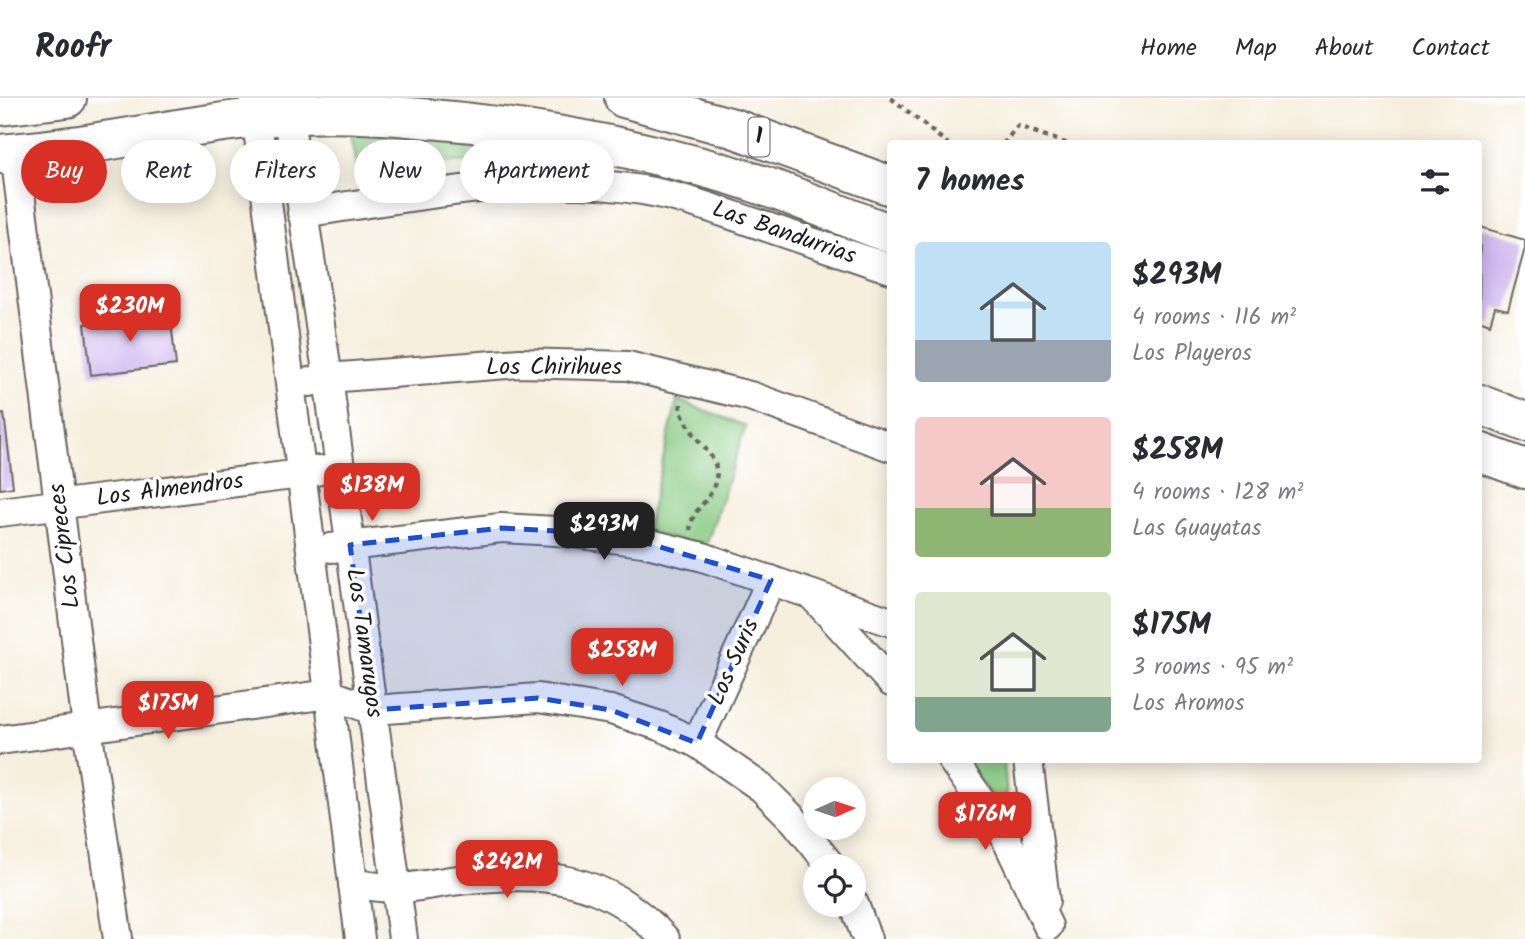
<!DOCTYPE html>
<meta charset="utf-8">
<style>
:root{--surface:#fff;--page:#f7f7f7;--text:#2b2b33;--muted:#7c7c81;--line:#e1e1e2;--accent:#d93025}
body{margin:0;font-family:Kalam,sans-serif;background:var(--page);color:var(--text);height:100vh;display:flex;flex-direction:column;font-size:26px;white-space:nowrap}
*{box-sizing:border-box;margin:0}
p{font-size:23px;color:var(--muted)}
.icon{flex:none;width:38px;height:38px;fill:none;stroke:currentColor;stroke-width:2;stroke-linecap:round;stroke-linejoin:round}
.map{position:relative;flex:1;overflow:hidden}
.details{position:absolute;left:887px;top:42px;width:595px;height:623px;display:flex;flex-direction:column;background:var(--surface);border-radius:7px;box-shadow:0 4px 18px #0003}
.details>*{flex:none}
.hud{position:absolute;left:21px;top:42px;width:665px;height:63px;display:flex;gap:14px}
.needle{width:46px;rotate:87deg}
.buttons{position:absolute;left:803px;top:679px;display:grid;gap:14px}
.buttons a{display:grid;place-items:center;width:63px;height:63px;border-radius:50%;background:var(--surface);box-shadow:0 4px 18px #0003;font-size:35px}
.price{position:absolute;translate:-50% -60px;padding:0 16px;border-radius:14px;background:var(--accent);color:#fff;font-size:23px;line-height:46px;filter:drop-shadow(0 2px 4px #0008)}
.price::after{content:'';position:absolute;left:50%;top:42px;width:21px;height:16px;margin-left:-10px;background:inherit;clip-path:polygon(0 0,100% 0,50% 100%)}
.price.selected{background:#222;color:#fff}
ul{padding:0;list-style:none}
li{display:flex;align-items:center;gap:21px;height:175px;padding:0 28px}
li span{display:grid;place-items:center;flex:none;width:196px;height:140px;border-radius:7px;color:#555}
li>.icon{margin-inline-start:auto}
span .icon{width:84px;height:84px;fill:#fffc;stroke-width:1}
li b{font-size:30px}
h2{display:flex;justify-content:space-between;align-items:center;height:84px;padding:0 28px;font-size:30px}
.chip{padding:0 24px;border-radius:32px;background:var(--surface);box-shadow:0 4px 18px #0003;font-size:24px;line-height:63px}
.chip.selected{background:var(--accent);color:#fff}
header{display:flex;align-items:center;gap:42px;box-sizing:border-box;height:98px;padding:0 35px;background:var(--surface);border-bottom:2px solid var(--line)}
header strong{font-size:33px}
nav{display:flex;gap:38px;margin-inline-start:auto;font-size:24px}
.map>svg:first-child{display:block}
.green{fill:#88ca83;stroke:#527350;stroke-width:2}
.building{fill:#c9adee}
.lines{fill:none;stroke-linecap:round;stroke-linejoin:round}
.street-casing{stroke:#686660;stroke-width:32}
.highway-casing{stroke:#686660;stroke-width:42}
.path{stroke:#686660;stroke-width:4.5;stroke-dasharray:5 5;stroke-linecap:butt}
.street{stroke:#fff;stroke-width:28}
.highway{stroke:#fff;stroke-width:38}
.marked{fill:#1d4ed8;fill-opacity:0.2;stroke:#1d4ed8;stroke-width:5;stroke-dasharray:14 9;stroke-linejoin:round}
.labels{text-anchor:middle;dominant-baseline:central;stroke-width:7;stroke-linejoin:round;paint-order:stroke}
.shield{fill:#fff;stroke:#606060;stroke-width:2}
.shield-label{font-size:23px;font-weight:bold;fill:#1c1c1c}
.street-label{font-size:24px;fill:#1c1c1c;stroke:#fff}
</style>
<header>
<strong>Roofr</strong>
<nav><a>Home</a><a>Map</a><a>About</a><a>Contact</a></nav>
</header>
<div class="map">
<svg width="1525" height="841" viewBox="0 0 1525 841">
<rect width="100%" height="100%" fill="#fff"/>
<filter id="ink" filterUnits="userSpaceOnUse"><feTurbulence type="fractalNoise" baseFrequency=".0143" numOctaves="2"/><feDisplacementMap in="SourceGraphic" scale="14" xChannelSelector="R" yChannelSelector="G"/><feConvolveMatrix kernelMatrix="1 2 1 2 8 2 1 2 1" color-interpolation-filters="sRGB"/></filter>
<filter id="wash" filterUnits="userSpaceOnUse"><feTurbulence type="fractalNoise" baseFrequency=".00686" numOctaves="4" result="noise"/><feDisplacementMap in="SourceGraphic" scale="28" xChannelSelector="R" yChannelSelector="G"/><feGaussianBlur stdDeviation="1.57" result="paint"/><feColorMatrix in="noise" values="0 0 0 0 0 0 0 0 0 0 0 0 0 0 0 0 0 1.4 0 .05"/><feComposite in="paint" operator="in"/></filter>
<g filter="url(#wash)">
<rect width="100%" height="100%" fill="#f6efde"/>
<g class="green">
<path d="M 351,35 L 473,42 L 582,58 L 357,69 Z"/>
<path d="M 677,302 L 746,328 L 706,448 L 646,434 Z"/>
<path d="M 966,662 L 1004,662 L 1009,724 Z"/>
</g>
<g id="blocks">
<g class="building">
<path d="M 1480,129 L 1525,142 L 1525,150 L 1508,212 L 1495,209 L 1490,226 L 1479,222 Z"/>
<path d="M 170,216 L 176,267 L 91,277 L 85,226 Z"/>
<path d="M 4,316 L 13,389 L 0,391 L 0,317 Z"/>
</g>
</g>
</g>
<g filter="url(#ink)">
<use href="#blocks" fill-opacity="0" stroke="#686660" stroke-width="2"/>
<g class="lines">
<defs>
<g id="street">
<path d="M 254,0 L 360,841"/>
<path d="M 286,0 L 328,280 L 403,841"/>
<path d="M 15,55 L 87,629 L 118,841"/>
<path d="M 302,115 C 413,99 530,74 642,92 C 679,98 714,111 749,123 C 796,139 844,155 891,171"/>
<path d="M 309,284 L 328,280 L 520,265 L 628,268 L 750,298 L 891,349"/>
<path d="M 0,414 L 301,376 L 320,372"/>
<path d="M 331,450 L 501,430 L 556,433 L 643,444 L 703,459 L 891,524"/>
<path d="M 812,497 L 891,584"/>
<path d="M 0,642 L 329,596 L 373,612 L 538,600 L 611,612 L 660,628 L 697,645 L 762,690 L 794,722 L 831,768"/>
<path d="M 697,645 L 771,482"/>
<path d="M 952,662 L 1002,732 L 1048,828"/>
<path d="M 1028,662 L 1045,803"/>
<path d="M 353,786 C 367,787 382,790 396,790 C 417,790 439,784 460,782 C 541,772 607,777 665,841"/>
<path d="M 854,806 L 867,841"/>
</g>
<g id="highway">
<path d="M 624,0 L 733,30 L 891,88"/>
<path d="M 0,8 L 67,0"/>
<path d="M 0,56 C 97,49 192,24 288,17 C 332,13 377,16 420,20 C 525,28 626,47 727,76 C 782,92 837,116 891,136"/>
<path d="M 1479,306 L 1525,324"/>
<path d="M 1479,354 L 1525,371"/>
</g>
</defs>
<use href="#street" class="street-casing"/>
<use href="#highway" class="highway-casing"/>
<g class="path">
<path d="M 891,0 L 948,46"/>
<path d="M 1003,46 L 1018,28 L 1068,46"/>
<path d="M 681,306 L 680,312 C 686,323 692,335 701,345 C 714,361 723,372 711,394 C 702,411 693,411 690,432"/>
</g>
<use href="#street" class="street"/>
<use href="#highway" class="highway"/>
</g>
</g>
<path class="marked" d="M 501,430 L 556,433 L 643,444 L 771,482 L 697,645 L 611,612 L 538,600 L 373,612 L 350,447 Z"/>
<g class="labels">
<rect class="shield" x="748.5" y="19.5" width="21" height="39" rx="5"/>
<g class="shield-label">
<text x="759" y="39">1</text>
</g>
<g class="street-label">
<text transform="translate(784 135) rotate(19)">Las Bandurrias</text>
<text x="554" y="269">Los Chirihues</text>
<text transform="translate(170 392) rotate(-7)">Los Almendros</text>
<text transform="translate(65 448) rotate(-97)">Los Cipreces</text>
<text transform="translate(364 545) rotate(82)">Los Tamarugos</text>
<text transform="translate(734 564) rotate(-66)">Los Suris</text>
</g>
</g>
</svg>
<div class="buttons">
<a><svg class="needle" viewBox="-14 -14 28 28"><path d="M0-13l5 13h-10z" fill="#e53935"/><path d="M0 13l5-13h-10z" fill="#7c7c81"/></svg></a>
<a><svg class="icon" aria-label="locate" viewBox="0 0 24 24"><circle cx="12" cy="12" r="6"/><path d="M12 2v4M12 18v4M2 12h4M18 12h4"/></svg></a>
</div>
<b class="price" style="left:130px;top:246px">$230M</b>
<b class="price" style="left:372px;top:425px">$138M</b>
<b class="price selected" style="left:604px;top:464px">$293M</b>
<b class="price" style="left:622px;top:590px">$258M</b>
<b class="price" style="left:168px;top:643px">$175M</b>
<b class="price" style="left:985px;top:754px">$176M</b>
<b class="price" style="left:507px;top:802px">$242M</b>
<div class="hud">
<a class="chip selected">Buy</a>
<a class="chip">Rent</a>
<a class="chip">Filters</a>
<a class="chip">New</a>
<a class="chip">Apartment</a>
</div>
<section class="details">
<h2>7 homes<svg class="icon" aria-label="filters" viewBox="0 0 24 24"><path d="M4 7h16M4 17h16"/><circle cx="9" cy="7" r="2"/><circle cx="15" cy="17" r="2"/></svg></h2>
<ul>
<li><span style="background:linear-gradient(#bfe0f5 70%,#9aa5b1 0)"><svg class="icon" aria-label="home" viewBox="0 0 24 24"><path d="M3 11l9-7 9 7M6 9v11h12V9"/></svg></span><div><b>$293M</b><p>4 rooms · 116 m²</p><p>Los Playeros</p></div></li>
<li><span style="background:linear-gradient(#f6c9c9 65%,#8fb573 0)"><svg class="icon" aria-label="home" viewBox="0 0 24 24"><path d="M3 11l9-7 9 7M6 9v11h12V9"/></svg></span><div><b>$258M</b><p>4 rooms · 128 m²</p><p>Las Guayatas</p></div></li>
<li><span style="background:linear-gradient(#dfe7d0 75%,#7fa58c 0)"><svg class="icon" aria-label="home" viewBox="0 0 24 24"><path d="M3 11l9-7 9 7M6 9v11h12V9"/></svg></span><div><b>$175M</b><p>3 rooms · 95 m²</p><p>Los Aromos</p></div></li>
</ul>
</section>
</div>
